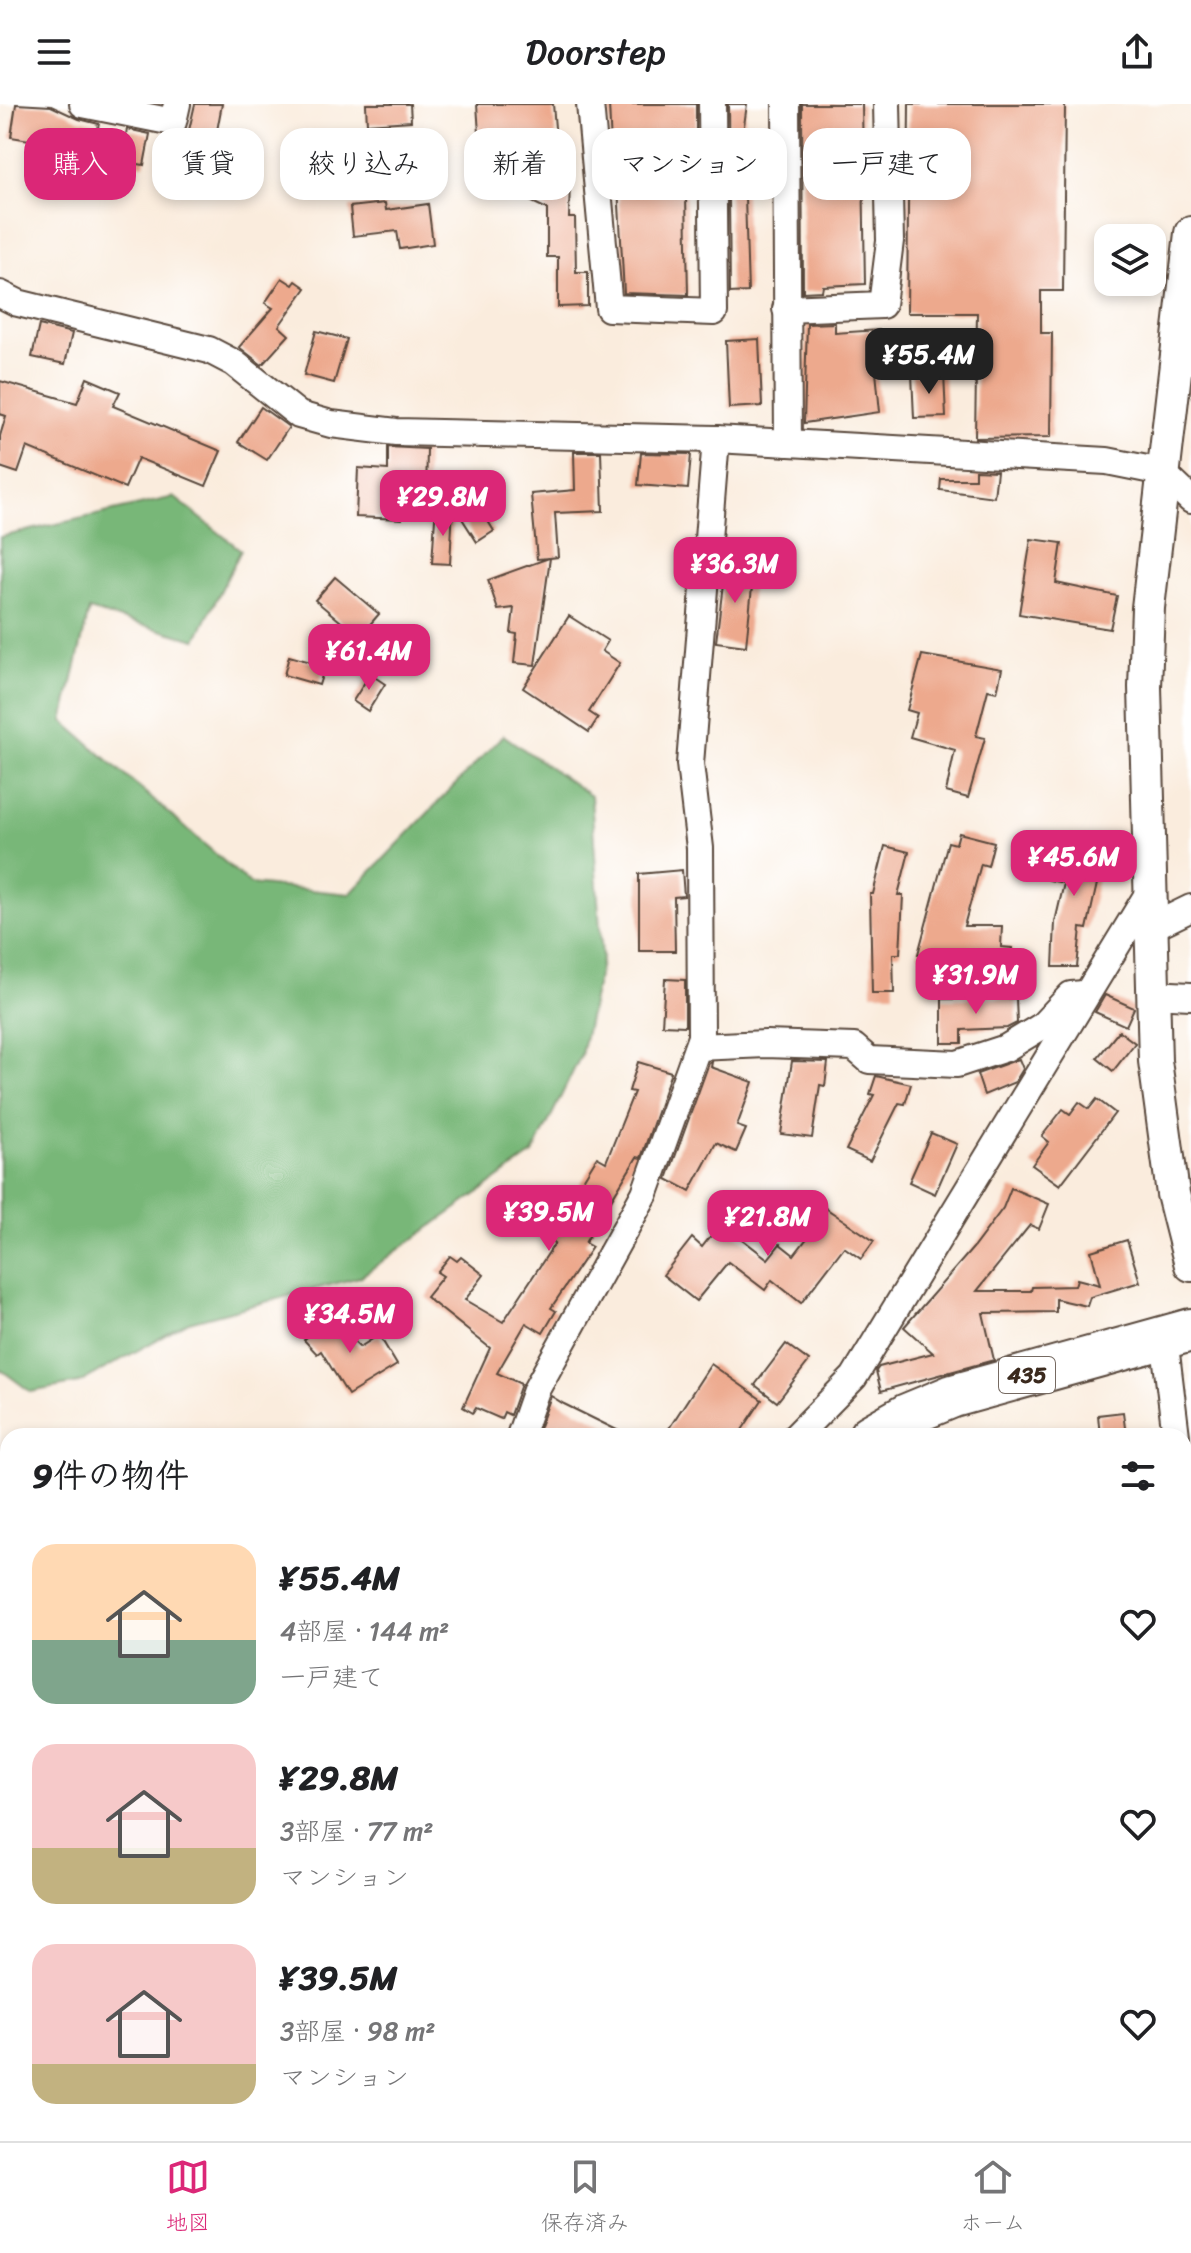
<!DOCTYPE html>
<html lang="ja">
<meta charset="utf-8">
<style>
:root{--surface:#fff;--page:#f2f2f2;--text:#202124;--muted:#757577;--line:#e0e0e0;--accent:#db2777}
body{margin:0;font-family:Sriracha,"Klee One",sans-serif;background:var(--page);color:var(--text);height:100vh;display:flex;flex-direction:column;font-size:30px;white-space:nowrap}
*{box-sizing:border-box;margin:0}
p{font-size:26px;color:var(--muted)}
.icon{flex:none;width:44px;height:44px;fill:none;stroke:currentColor;stroke-width:2;stroke-linecap:round;stroke-linejoin:round}
.map{position:relative;flex:1;overflow:hidden}
.side{position:absolute;left:0px;top:1324px;width:1192px;height:714px;display:flex;flex-direction:column;background:var(--surface);border-radius:24px 24px 0 0;box-shadow:0 4px 12px #0003}
.side>*{flex:none}
.banner{position:absolute;left:24px;top:24px;width:1144px;height:72px;display:flex;gap:16px}
.buttons{position:absolute;left:1094px;top:120px;display:grid;gap:16px}
.buttons a{display:grid;place-items:center;width:72px;height:72px;border-radius:16px;background:var(--surface);box-shadow:0 4px 12px #0003;font-size:40px}
.price{position:absolute;translate:-50% -68px;padding:0 18px;border-radius:16px;background:var(--accent);color:#fff;font-size:26px;line-height:52px;filter:drop-shadow(0 2px 4px #0008)}
.price::after{content:'';position:absolute;left:50%;top:48px;width:24px;height:18px;margin-left:-12px;background:inherit;clip-path:polygon(0 0,100% 0,50% 100%)}
.price.current{background:#222;color:#fff}
ul{padding:0;list-style:none}
li{display:flex;align-items:center;gap:24px;height:200px;padding:0 32px}
li span{display:grid;place-items:center;flex:none;width:224px;height:160px;border-radius:24px;color:#555}
li>.icon{margin-inline-start:auto}
span .icon{width:96px;height:96px;fill:#fffc;stroke-width:1}
li b{font-size:34px}
h2{display:flex;justify-content:space-between;align-items:center;height:96px;padding:0 32px;font-size:34px}
.pill{padding:0 28px;border-radius:24px;background:var(--surface);box-shadow:0 4px 12px #0003;font-size:28px;line-height:72px}
.pill.current{background:var(--accent);color:#fff}
header{display:flex;justify-content:space-between;align-items:center;height:104px;padding:0 32px;background:var(--surface);font-size:36px;font-weight:600}
.tabs{display:flex;justify-content:space-around;align-items:center;height:112px;border-top:2px solid var(--line);background:var(--surface);font-size:22px;color:var(--muted)}
.tabs a{display:grid;justify-items:center;gap:4px}
.tabs .current{color:var(--accent)}
.map>svg:first-child{display:block}
.forest{fill:#78b778;stroke:#5a704b;stroke-width:2}
.lines{fill:none;stroke-linecap:round;stroke-linejoin:round}
.stream{stroke:#4eb7cb;stroke-width:6}
.building{fill:#eda98d}
.minor-casing{stroke:#58473b;stroke-width:30}
.tertiary-casing{stroke:#58473b;stroke-width:36}
.trunk-casing{stroke:#58473b;stroke-width:46}
.minor{stroke:#fff;stroke-width:26}
.tertiary{stroke:#fff;stroke-width:32}
.trunk{stroke:#fff;stroke-width:42}
.labels{text-anchor:middle;dominant-baseline:central;stroke-width:6;stroke-linejoin:round;paint-order:stroke}
.shield{fill:#fff;stroke:#766a62;stroke-width:2}
.shield-label{font-size:22px;font-weight:bold;fill:#3b2a1e}
</style>
<header><svg class="icon" aria-label="menu" viewBox="0 0 24 24"><path d="M4 6h16M4 12h16M4 18h16"/></svg>Doorstep<svg class="icon" aria-label="share" viewBox="0 0 24 24"><path d="M12 15V3M7 8l5-5 5 5M5 13v7h14v-7"/></svg></header>
<div class="map">
<svg width="1191" height="2037" viewBox="0 0 1191 2037">
<rect width="100%" height="100%" fill="#fff"/>
<filter id="ink" filterUnits="userSpaceOnUse"><feTurbulence type="fractalNoise" baseFrequency=".0125" numOctaves="2"/><feDisplacementMap in="SourceGraphic" scale="16" xChannelSelector="R" yChannelSelector="G"/><feConvolveMatrix kernelMatrix="1 2 1 2 8 2 1 2 1" color-interpolation-filters="sRGB"/></filter>
<filter id="wash" filterUnits="userSpaceOnUse"><feTurbulence type="fractalNoise" baseFrequency=".006" numOctaves="4" result="noise"/><feDisplacementMap in="SourceGraphic" scale="32" xChannelSelector="R" yChannelSelector="G"/><feGaussianBlur stdDeviation="1.8" result="paint"/><feColorMatrix in="noise" values="0 0 0 0 0 0 0 0 0 0 0 0 0 0 0 0 0 1.4 0 .05"/><feComposite in="paint" operator="in"/></filter>
<g filter="url(#wash)">
<rect width="100%" height="100%" fill="#faecdd"/>
<path class="forest" d="M 174,393 L 241,446 L 196,536 L 89,506 L 63,617 L 250,780 L 350,790 L 503,631 L 591,692 L 602,854 L 581,951 L 533,1050 L 360,1173 L 189,1218 L 79,1279 L 31,1288 L 0,1265 L 0,433 Z"/>
<g class="lines">
<path class="stream" d="M 0,2021 L 8,2011"/>
</g>
<g id="blocks">
<g class="building">
<path d="M 16,0 L 51,2 L 79,15 L 99,20 L 89,55 L 53,45 L 54,40 L 11,33 Z"/>
<path d="M 195,0 L 222,0 L 216,32 L 220,33 L 211,77 L 179,70 Z"/>
<path d="M 366,0 L 410,0 L 411,17 L 367,20 Z"/>
<path d="M 477,0 L 553,0 L 559,72 L 570,72 L 569,114 L 575,114 L 576,168 L 588,168 L 588,202 L 558,203 L 558,153 L 547,153 L 547,105 L 482,74 Z"/>
<path d="M 609,0 L 696,0 L 696,40 L 685,41 L 688,191 L 624,189 L 617,65 L 612,65 Z"/>
<path d="M 728,0 L 747,0 L 743,29 L 748,188 L 730,189 Z"/>
<path d="M 802,0 L 862,0 L 865,180 L 823,182 L 822,187 L 803,188 Z"/>
<path d="M 909,0 L 1065,0 L 1063,187 L 1041,187 L 1041,229 L 1052,229 L 1051,333 L 975,334 L 977,209 L 907,209 Z"/>
<path d="M 127,25 L 150,30 L 144,61 L 121,57 Z"/>
<path d="M 428,30 L 430,62 L 401,63 L 400,32 Z"/>
<path d="M 385,99 L 386,106 L 428,100 L 433,140 L 400,145 L 397,127 L 353,132 L 350,103 Z"/>
<path d="M 282,174 L 293,181 L 296,177 L 306,184 L 279,222 L 289,231 L 262,261 L 239,243 L 273,204 L 265,199 Z"/>
<path d="M 835,219 L 835,229 L 879,226 L 881,267 L 876,268 L 880,308 L 804,319 L 807,220 Z"/>
<path d="M 39,221 L 72,229 L 65,260 L 32,253 Z"/>
<path d="M 316,227 L 347,235 L 334,279 L 304,271 Z"/>
<path d="M 759,235 L 762,302 L 729,304 L 726,237 Z"/>
<path d="M 944,269 L 946,313 L 914,314 L 912,270 Z"/>
<path d="M 87,274 L 120,288 L 113,302 L 221,347 L 206,382 L 138,354 L 125,384 L 27,343 L 18,369 L 0,363 L 0,332 L 6,312 L 0,310 L 0,277 L 77,299 Z"/>
<path d="M 261,303 L 289,323 L 267,356 L 238,338 Z"/>
<path d="M 388,343 L 427,345 L 426,392 L 404,391 L 402,415 L 356,413 L 358,364 L 388,366 Z"/>
<path d="M 574,348 L 601,348 L 603,407 L 555,409 L 558,453 L 550,454 L 535,561 L 514,559 L 517,530 L 511,529 L 514,504 L 498,506 L 488,476 L 549,454 L 537,455 L 531,390 L 575,386 Z"/>
<path d="M 641,349 L 691,350 L 688,385 L 638,381 Z"/>
<path d="M 975,366 L 997,367 L 994,393 L 940,386 L 941,375 L 975,375 Z"/>
<path d="M 472,391 L 494,427 L 477,438 L 454,402 Z"/>
<path d="M 453,403 L 450,460 L 432,459 L 435,414 Z"/>
<path d="M 1031,435 L 1062,439 L 1056,479 L 1117,492 L 1110,525 L 1019,510 Z"/>
<path d="M 726,456 L 749,459 L 746,482 L 752,483 L 746,542 L 716,538 Z"/>
<path d="M 335,473 L 379,510 L 359,533 L 315,496 Z"/>
<path d="M 569,512 L 608,537 L 602,547 L 620,559 L 589,608 L 598,614 L 589,628 L 523,584 Z"/>
<path d="M 922,551 L 1002,565 L 997,588 L 988,586 L 976,632 L 985,634 L 968,694 L 946,688 L 955,646 L 910,633 L 917,609 L 907,606 Z"/>
<path d="M 289,552 L 325,562 L 319,581 L 284,571 Z"/>
<path d="M 370,570 L 385,580 L 368,607 L 353,597 Z"/>
<path d="M 959,729 L 994,738 L 988,762 L 981,760 L 964,822 L 1002,822 L 1001,843 L 1012,844 L 1012,862 L 953,861 L 952,867 L 928,866 L 929,850 L 918,850 L 948,738 L 956,740 Z"/>
<path d="M 1058,738 L 1109,749 L 1105,768 L 1100,766 L 1087,825 L 1081,824 L 1077,863 L 1053,863 L 1055,818 L 1064,779 L 1049,776 Z"/>
<path d="M 885,742 L 909,748 L 898,791 L 903,791 L 900,850 L 893,850 L 894,889 L 872,889 L 870,790 L 873,790 Z"/>
<path d="M 682,766 L 684,792 L 674,793 L 675,847 L 639,847 L 639,770 Z"/>
<path d="M 665,875 L 685,876 L 685,922 L 662,921 Z"/>
<path d="M 1105,891 L 1134,904 L 1126,922 L 1095,908 Z"/>
<path d="M 1016,894 L 1017,919 L 1007,924 L 962,926 L 962,939 L 942,939 L 942,895 Z"/>
<path d="M 1119,927 L 1135,939 L 1113,967 L 1097,954 Z"/>
<path d="M 1019,955 L 1023,965 L 1015,978 L 984,991 L 977,970 Z"/>
<path d="M 792,957 L 828,958 L 825,982 L 820,981 L 812,1034 L 781,1030 Z"/>
<path d="M 638,958 L 671,968 L 641,1054 L 637,1053 L 585,1139 L 592,1143 L 551,1204 L 556,1207 L 543,1229 L 526,1219 L 497,1269 L 521,1280 L 510,1311 L 504,1308 L 501,1315 L 476,1304 L 473,1309 L 463,1303 L 490,1244 L 426,1193 L 443,1172 L 437,1168 L 450,1152 L 457,1157 L 461,1153 L 484,1171 L 465,1196 L 503,1218 L 555,1139 L 541,1129 L 550,1116 L 556,1120 L 597,1053 L 606,1058 L 634,988 L 629,987 Z"/>
<path d="M 712,958 L 711,963 L 753,978 L 737,1022 L 746,1025 L 736,1048 L 716,1039 L 690,1087 L 667,1075 L 709,959 Z"/>
<path d="M 876,972 L 911,980 L 905,1000 L 899,999 L 870,1057 L 846,1046 L 874,991 L 870,990 Z"/>
<path d="M 1097,995 L 1115,1009 L 1060,1081 L 1032,1061 L 1049,1038 L 1042,1032 L 1063,1005 L 1070,1010 L 1079,998 L 1089,1005 Z"/>
<path d="M 931,1029 L 957,1040 L 935,1090 L 909,1078 Z"/>
<path d="M 1011,1084 L 1049,1100 L 1039,1125 L 1030,1121 L 977,1187 L 1031,1187 L 1032,1183 L 1075,1182 L 1077,1175 L 1100,1181 L 1091,1147 L 1127,1136 L 1140,1178 L 1090,1193 L 1087,1202 L 1056,1195 L 1056,1208 L 983,1209 L 994,1256 L 881,1287 L 876,1267 L 879,1263 L 933,1249 L 904,1223 L 973,1144 L 1003,1104 Z"/>
<path d="M 824,1103 L 874,1137 L 861,1155 L 844,1143 L 801,1199 L 772,1176 L 765,1186 L 728,1158 L 696,1197 L 663,1171 L 692,1134 L 702,1143 L 721,1119 L 768,1155 L 780,1140 L 794,1151 L 815,1124 L 812,1122 Z"/>
<path d="M 328,1211 L 360,1243 L 379,1231 L 397,1261 L 348,1291 L 321,1247 L 317,1250 L 304,1236 Z"/>
<path d="M 786,1240 L 809,1257 L 777,1298 L 755,1281 Z"/>
<path d="M 711,1260 L 762,1296 L 738,1332 L 664,1332 Z"/>
<path d="M 551,1292 L 564,1300 L 629,1332 L 554,1332 L 539,1325 Z"/>
<path d="M 1123,1308 L 1126,1332 L 1100,1332 L 1098,1311 Z"/>
</g>
</g>
</g>
<g filter="url(#ink)">
<use href="#blocks" fill-opacity="0" stroke="#58473b" stroke-width="2"/>
<g class="lines">
<defs>
<g id="minor">
<path d="M 83,0 L 173,18 L 177,0"/>
<path d="M 590,0 L 609,204 L 714,208 L 712,0"/>
<path d="M 786,0 L 788,339"/>
<path d="M 0,190 L 18,199 L 209,246 L 234,259 L 299,311 L 331,320 L 396,328 L 716,335 L 1107,357 L 1162,368 L 1191,396"/>
<path d="M 786,205 L 882,201 L 890,137 L 887,0"/>
<path d="M 1150,824 L 1191,804"/>
<path d="M 1152,890 L 1191,892"/>
<path d="M 698,943 L 766,940 L 854,943 L 869,956 L 957,960 L 1006,944 L 1042,922 L 1071,891 L 1084,890"/>
<path d="M 1164,1233 L 1176,1332"/>
<path d="M 520,1332 L 536,1286 L 645,1089 L 701,933 L 700,744 L 690,660 L 716,335"/>
<path d="M 796,1332 L 854,1273 L 1148,790"/>
<path d="M 1184,1362 L 1191,1362"/>
<path d="M 0,1455 L 8,1457"/>
<path d="M 1184,1501 L 1191,1499"/>
<path d="M 1184,1719 L 1191,1719"/>
<path d="M 1184,1839 L 1191,1839"/>
<path d="M 0,1947 L 8,1948"/>
<path d="M 422,2030 L 468,2037"/>
<path d="M 9,2037 L 16,2030"/>
<path d="M 716,2037 L 718,2030"/>
<path d="M 1058,2037 L 1059,2030"/>
</g>
<g id="tertiary">
<path d="M 1191,129 L 1148,504 L 1145,583 L 1155,957 L 1173,1090 L 1191,1161"/>
<path d="M 225,2037 L 228,2030"/>
</g>
<g id="trunk">
<path d="M 870,1332 L 907,1311 L 953,1292 L 1191,1226"/>
<path d="M 0,1762 L 8,1763"/>
</g>
</defs>
<use href="#minor" class="minor-casing"/>
<use href="#tertiary" class="tertiary-casing"/>
<use href="#trunk" class="trunk-casing"/>
<use href="#minor" class="minor"/>
<use href="#tertiary" class="tertiary"/>
<use href="#trunk" class="trunk"/>
</g>
</g>
<g class="labels">
<rect class="shield" x="999" y="1253" width="56" height="36" rx="6"/>
<g class="shield-label">
<text x="1027" y="1271">435</text>
</g>
</g>
</svg>
<div class="buttons">
<a><svg class="icon" aria-label="layers" viewBox="0 0 24 24"><path d="M12 4l9 5-9 5-9-5zM3 14l9 5 9-5"/></svg></a>
</div>
<b class="price current" style="left:929px;top:292px">¥55.4M</b>
<b class="price" style="left:443px;top:434px">¥29.8M</b>
<b class="price" style="left:735px;top:501px">¥36.3M</b>
<b class="price" style="left:369px;top:588px">¥61.4M</b>
<b class="price" style="left:1074px;top:794px">¥45.6M</b>
<b class="price" style="left:976px;top:912px">¥31.9M</b>
<b class="price" style="left:549px;top:1149px">¥39.5M</b>
<b class="price" style="left:768px;top:1154px">¥21.8M</b>
<b class="price" style="left:350px;top:1251px">¥34.5M</b>
<div class="banner">
<a class="pill current">購入</a>
<a class="pill">賃貸</a>
<a class="pill">絞り込み</a>
<a class="pill">新着</a>
<a class="pill">マンション</a>
<a class="pill">一戸建て</a>
</div>
<section class="side">
<h2>9件の物件<svg class="icon" aria-label="filters" viewBox="0 0 24 24"><path d="M4 7h16M4 17h16"/><circle cx="9" cy="7" r="2"/><circle cx="15" cy="17" r="2"/></svg></h2>
<ul>
<li><span style="background:linear-gradient(#ffd9b3 60%,#7fa58c 0)"><svg class="icon" aria-label="home" viewBox="0 0 24 24"><path d="M3 11l9-7 9 7M6 9v11h12V9"/></svg></span><div><b>¥55.4M</b><p>4部屋 · 144 m²</p><p>一戸建て</p></div><svg class="icon" aria-label="heart" viewBox="0 0 24 24"><path d="M12 20l-8-8c-3-5 5-10 8-4 3-6 11-1 8 4z"/></svg></li>
<li><span style="background:linear-gradient(#f6c9c9 65%,#c2b280 0)"><svg class="icon" aria-label="home" viewBox="0 0 24 24"><path d="M3 11l9-7 9 7M6 9v11h12V9"/></svg></span><div><b>¥29.8M</b><p>3部屋 · 77 m²</p><p>マンション</p></div><svg class="icon" aria-label="heart" viewBox="0 0 24 24"><path d="M12 20l-8-8c-3-5 5-10 8-4 3-6 11-1 8 4z"/></svg></li>
<li><span style="background:linear-gradient(#f6c9c9 75%,#c2b280 0)"><svg class="icon" aria-label="home" viewBox="0 0 24 24"><path d="M3 11l9-7 9 7M6 9v11h12V9"/></svg></span><div><b>¥39.5M</b><p>3部屋 · 98 m²</p><p>マンション</p></div><svg class="icon" aria-label="heart" viewBox="0 0 24 24"><path d="M12 20l-8-8c-3-5 5-10 8-4 3-6 11-1 8 4z"/></svg></li>
</ul>
</section>
</div>
<nav class="tabs">
<a class="current"><svg class="icon" aria-label="map" viewBox="0 0 24 24"><path d="M3 6l6-2 6 2 6-2v14l-6 2-6-2-6 2zM9 4v14M15 6v14"/></svg>地図</a>
<a><svg class="icon" aria-label="saved" viewBox="0 0 24 24"><path d="M7 4h10v16l-5-4-5 4z"/></svg>保存済み</a>
<a><svg class="icon" aria-label="home" viewBox="0 0 24 24"><path d="M3 11l9-7 9 7M6 9v11h12V9"/></svg>ホーム</a>
</nav>
